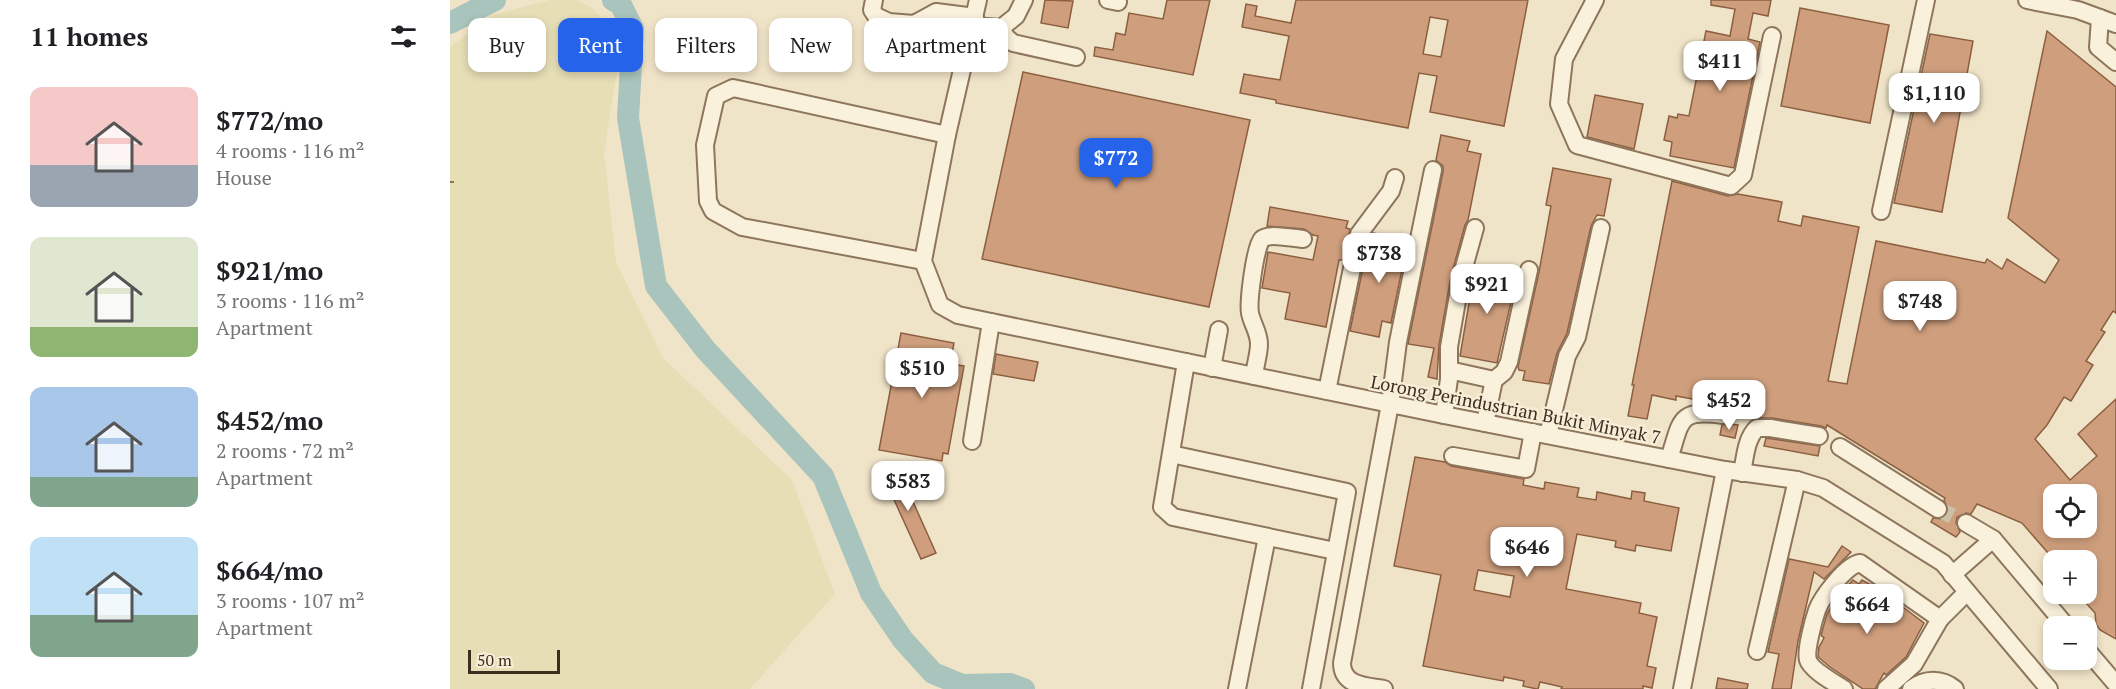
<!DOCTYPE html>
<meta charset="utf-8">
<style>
:root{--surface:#fff;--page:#f2f2f2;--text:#202124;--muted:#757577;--accent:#2563eb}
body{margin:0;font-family:"PT Serif",serif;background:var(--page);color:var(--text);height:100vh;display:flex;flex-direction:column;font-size:22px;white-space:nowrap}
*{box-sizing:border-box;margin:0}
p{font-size:20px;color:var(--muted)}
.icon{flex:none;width:33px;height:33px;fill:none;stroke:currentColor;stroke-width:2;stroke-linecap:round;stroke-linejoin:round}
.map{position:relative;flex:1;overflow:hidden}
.drawer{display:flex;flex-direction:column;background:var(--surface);width:450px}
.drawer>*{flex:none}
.top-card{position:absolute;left:18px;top:18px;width:570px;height:54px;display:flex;gap:12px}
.fabs{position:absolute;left:1593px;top:484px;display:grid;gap:12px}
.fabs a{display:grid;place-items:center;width:54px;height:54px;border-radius:12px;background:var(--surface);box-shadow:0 3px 9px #0003;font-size:30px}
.scale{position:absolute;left:18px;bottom:15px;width:92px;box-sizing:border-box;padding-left:6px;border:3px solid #3d2e20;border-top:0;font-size:16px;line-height:21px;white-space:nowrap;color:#3d2e20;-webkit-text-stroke:4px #f7eed8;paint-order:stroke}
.price{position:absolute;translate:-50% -51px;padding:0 14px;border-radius:12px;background:#fff;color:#222;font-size:20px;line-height:39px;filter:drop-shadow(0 2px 3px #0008)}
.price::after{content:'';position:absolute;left:50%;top:36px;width:18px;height:14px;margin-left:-9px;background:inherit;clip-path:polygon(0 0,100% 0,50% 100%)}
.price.selected{background:var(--accent);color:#fff}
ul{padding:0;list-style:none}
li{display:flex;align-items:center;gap:18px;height:150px;padding:0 30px}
li span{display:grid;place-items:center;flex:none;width:168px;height:120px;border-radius:12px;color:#555}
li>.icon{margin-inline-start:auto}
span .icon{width:72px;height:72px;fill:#fffc;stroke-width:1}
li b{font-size:26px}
h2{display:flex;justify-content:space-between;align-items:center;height:72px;padding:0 30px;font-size:26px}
.pill{padding:0 21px;border-radius:12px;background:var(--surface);box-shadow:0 3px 9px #0003;font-size:21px;line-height:54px}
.pill.selected{background:var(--accent);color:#fff}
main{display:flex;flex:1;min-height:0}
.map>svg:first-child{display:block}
.farmland{fill:#e6deb5}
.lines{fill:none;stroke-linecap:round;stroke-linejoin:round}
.river{stroke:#a9c4bc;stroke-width:22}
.building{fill:#cf9f7d;stroke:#8d5f41;stroke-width:1.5;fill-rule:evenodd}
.minor-tunnel{stroke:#ccc0a6;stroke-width:16;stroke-dasharray:16 8;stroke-linecap:butt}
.minor-casing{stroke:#8d765c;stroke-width:20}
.path{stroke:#8d765c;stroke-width:2;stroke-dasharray:4.5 3;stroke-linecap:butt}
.minor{stroke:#faf1dc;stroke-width:16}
.labels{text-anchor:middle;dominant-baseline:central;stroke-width:5;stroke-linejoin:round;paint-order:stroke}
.street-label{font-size:18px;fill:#3d2e20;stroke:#f7eed8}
</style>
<main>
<section class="drawer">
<h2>11 homes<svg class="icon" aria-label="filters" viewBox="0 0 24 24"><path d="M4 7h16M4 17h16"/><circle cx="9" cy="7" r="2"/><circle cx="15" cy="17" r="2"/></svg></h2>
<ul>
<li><span style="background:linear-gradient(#f6c9c9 65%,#9aa5b1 0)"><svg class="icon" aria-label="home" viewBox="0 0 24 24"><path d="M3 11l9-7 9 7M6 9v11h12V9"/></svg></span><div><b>$772/mo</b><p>4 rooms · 116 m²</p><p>House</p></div></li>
<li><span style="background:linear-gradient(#dfe7d0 75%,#8fb573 0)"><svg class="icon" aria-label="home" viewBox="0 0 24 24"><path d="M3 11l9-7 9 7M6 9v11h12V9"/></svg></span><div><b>$921/mo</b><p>3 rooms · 116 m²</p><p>Apartment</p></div></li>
<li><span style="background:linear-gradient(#a9c7e8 75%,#7fa58c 0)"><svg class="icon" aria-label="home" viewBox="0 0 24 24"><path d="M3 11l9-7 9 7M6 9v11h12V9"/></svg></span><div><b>$452/mo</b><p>2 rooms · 72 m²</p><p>Apartment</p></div></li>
<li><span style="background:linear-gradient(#bfe0f5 65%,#7fa58c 0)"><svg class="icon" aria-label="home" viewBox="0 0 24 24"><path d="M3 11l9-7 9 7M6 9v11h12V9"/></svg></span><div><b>$664/mo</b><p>3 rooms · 107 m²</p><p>Apartment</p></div></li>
</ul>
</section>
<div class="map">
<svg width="1666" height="689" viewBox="0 0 1666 689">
<rect width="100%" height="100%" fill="#f0e4c8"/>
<path class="farmland" d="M 100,0 L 126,0 L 140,6 L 172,39 L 154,153 L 166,262 L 213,358 L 342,480 L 385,594 L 300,689 L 0,689 L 0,47 L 42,15 Z"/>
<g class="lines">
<g class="river">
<path d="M 163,0 L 171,5 L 183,29 L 178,118 L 206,286 L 255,349 L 373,476 L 421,593 L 453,640 L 483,673 L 512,685 L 560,684 L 574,689"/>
<path d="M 0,23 L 45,0"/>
</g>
</g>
<g class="building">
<path d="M 595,0 L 623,1 L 618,28 L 591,23 Z"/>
<path d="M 717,0 L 760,0 L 743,75 L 644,56 L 645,47 L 663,50 L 666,33 L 675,35 L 679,13 L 713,19 Z"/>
<path d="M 846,0 L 1078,0 L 1054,126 L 980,112 L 987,76 L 969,73 L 958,128 L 826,103 L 826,100 L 790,93 L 794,74 L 830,80 L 839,36 L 792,27 L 796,4 L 807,6 L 805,16 L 841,23 ZM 980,17 L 998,20 L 991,57 L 973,54 Z"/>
<path d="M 1261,0 L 1321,0 L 1318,16 L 1303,13 L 1298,39 L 1310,42 L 1284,168 L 1220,156 L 1222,142 L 1214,140 L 1219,116 L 1227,118 L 1228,114 L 1239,116 L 1256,31 L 1280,36 L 1285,9 L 1261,5 Z"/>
<path d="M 1350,8 L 1439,25 L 1420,123 L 1331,106 Z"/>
<path d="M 1597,31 L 1666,87 L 1666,313 L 1663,311 L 1651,330 L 1655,332 L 1636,361 L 1643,365 L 1621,401 L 1614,397 L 1597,425 L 1585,439 L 1620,480 L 1647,456 L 1628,434 L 1666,399 L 1666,639 L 1650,630 L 1646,624 L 1645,613 L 1628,594 L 1636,594 L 1636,561 L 1605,561 L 1572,523 L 1527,504 L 1521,514 L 1516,513 L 1507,517 L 1506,523 L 1510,532 L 1506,537 L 1481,522 L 1483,518 L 1492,519 L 1497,514 L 1498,509 L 1494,500 L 1495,498 L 1377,425 L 1376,428 L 1371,426 L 1322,418 L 1307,418 L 1309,406 L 1284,401 L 1283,411 L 1275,405 L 1247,403 L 1248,400 L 1226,396 L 1226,400 L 1202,395 L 1197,419 L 1178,416 L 1184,385 L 1182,385 L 1222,181 L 1278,196 L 1288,194 L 1332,202 L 1328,221 L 1351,226 L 1353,216 L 1409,227 L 1378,381 L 1397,384 L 1426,241 L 1535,263 L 1537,259 L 1552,269 L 1557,259 L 1595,283 L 1609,260 L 1558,218 ZM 1604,495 L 1636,495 L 1636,528 L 1604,528 Z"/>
<path d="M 1480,34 L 1523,41 L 1492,212 L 1444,203 Z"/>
<path d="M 573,72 L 800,120 L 759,307 L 532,259 Z"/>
<path d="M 1145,95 L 1193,104 L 1184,149 L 1137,137 Z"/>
<path d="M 991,135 L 1020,141 L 1017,151 L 1031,154 L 1018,220 L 1015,225 L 1001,276 L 989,345 L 987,379 L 978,377 L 984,348 L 958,344 L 993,172 L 993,166 L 986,160 Z"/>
<path d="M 1103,168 L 1161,179 L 1154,216 L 1147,215 L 1141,226 L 1117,333 L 1107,353 L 1099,384 L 1073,380 L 1075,371 L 1069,370 L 1068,367 L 1089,272 L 1101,206 L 1096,205 Z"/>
<path d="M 820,207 L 898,221 L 896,228 L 900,229 L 893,260 L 889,260 L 876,327 L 835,319 L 840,293 L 812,288 L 818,252 L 863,260 L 868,236 L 863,235 L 854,229 L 817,226 Z"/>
<path d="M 923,233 L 958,240 L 941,323 L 932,321 L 929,337 L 900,331 L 919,238 Z"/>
<path d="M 1025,268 L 1067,276 L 1047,363 L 1010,356 Z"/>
<path d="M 451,333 L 504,343 L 500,364 L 514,366 L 498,454 L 493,453 L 492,461 L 429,450 Z"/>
<path d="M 546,354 L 588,362 L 584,381 L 543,374 Z"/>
<path d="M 1279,424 L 1288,425 L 1285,438 L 1270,435 L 1272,425 Z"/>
<path d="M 1316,438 L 1370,446 L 1368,456 L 1314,446 Z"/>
<path d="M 965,457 L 995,462 L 1001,466 L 1074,479 L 1073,485 L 1094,489 L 1095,482 L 1129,488 L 1127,497 L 1146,500 L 1147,492 L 1181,499 L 1182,491 L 1195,493 L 1194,501 L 1229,508 L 1221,551 L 1186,545 L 1185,551 L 1165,547 L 1166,541 L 1127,534 L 1116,589 L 1191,603 L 1189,613 L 1207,617 L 1197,666 L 1206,668 L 1202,688 L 1193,686 L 1193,689 L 1111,689 L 1112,687 L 1090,682 L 1088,689 L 1087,689 L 1073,686 L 1074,681 L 1054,677 L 1053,681 L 973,666 L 991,575 L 944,566 ZM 1028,570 L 1064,576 L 1060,597 L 1024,590 Z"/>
<path d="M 446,464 L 486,553 L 471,559 L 431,471 Z"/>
<path d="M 1392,546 L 1401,552 L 1374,579 L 1364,572 L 1348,641 L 1341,689 L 1322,689 L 1329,654 L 1318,652 L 1339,559 L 1378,567 Z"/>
<path d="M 1403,580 L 1409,584 L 1412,580 L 1421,585 L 1422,584 L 1474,623 L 1456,657 L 1436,675 L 1434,673 L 1425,689 L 1413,689 L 1380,667 L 1368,657 L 1369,647 L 1374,638 L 1371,635 L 1377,614 L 1388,596 Z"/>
<path d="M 1268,678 L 1298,684 L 1297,689 L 1266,689 Z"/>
</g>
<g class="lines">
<path class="minor-tunnel" d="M 1488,509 L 1516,523"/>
<defs>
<g id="minor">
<path d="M 424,0 L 422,10 L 426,16 L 439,22 L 464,24 L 486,12 L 525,17"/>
<path d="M 528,0 L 497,135 L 473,261 L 490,305 L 508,315 L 541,322 L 994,415 L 1275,470 L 1347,480 L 1373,488 L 1493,563 L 1599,689"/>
<path d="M 658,0 L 668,2"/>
<path d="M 1145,0 L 1114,59 L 1109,104 L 1127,145 L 1281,186 L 1293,175 L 1322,36"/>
<path d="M 1577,0 L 1628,10 L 1666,24"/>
<path d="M 1650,18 L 1648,47 L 1666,62"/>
<path d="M 523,26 L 551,28 L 556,37 L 563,43 L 626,57"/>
<path d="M 551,28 L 566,16 L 574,0"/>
<path d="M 1431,211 L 1476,0"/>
<path d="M 473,261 L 292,227 L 263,211 L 258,201 L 255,145 L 266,96 L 283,88 L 497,135"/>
<path d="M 736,362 L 712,507 L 723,517 L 885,551"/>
<path d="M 762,368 L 769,330"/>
<path d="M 999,370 L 1044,380"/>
<path d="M 804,376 C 805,366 809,354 809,344 C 809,332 802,324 800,313 C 798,302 805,246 812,239 C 817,233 844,238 853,239"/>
<path d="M 877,391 L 909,234 L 941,191 L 945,178"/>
<path d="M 994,415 L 999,379 L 999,347 L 1011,278 L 1025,228"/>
<path d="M 1035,423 L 1044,380 L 1054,372 L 1059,362 L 1079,270"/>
<path d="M 1098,435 L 1117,356 L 1127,337 L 1151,228"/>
<path d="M 522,441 L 541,322"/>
<path d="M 1390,447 L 1488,509"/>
<path d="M 721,454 L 897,492 L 861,689"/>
<path d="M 1003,456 L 1076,469 L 1083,432"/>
<path d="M 1219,459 C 1232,420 1227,409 1273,415"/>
<path d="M 1292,473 C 1295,458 1296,438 1307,428 L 1320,428 L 1369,436"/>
<path d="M 1516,523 L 1543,539 L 1617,627"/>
<path d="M 1502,575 L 1543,539"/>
<path d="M 1636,649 L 1666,684"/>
<path d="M 1307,651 L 1347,480"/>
<path d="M 787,689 L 817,537"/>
<path d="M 934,689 C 916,686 892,686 892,663 L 940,404 L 948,342 L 983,170"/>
<path d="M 1232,689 L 1275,470"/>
<path d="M 1394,689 C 1385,683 1361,670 1358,660 C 1355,651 1364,619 1367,610 C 1372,597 1396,565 1410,563 L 1490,619 L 1517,592"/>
<path d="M 1436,689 L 1464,664 L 1490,619"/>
<path d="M 1461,689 C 1475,678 1492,678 1505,689"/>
</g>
</defs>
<use href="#minor" class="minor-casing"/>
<path class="path" d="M 0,182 L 4,182"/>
<use href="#minor" class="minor"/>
</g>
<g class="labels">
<g class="street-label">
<text transform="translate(1066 409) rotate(11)">Lorong Perindustrian Bukit Minyak 7</text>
</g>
</g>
</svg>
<div class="fabs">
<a><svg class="icon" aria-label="locate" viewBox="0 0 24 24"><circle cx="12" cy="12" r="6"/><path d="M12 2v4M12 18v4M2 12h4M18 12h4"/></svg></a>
<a>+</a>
<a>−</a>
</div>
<div class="scale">50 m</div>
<b class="price" style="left:1270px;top:92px">$411</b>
<b class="price" style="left:1484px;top:124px">$1,110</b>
<b class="price selected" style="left:666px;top:189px">$772</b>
<b class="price" style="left:929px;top:284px">$738</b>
<b class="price" style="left:1037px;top:315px">$921</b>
<b class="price" style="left:1470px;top:332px">$748</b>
<b class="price" style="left:472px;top:399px">$510</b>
<b class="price" style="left:1279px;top:431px">$452</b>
<b class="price" style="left:458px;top:512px">$583</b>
<b class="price" style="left:1077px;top:578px">$646</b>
<b class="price" style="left:1417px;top:635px">$664</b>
<div class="top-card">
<a class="pill">Buy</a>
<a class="pill selected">Rent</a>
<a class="pill">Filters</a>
<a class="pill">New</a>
<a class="pill">Apartment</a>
</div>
</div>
</main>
